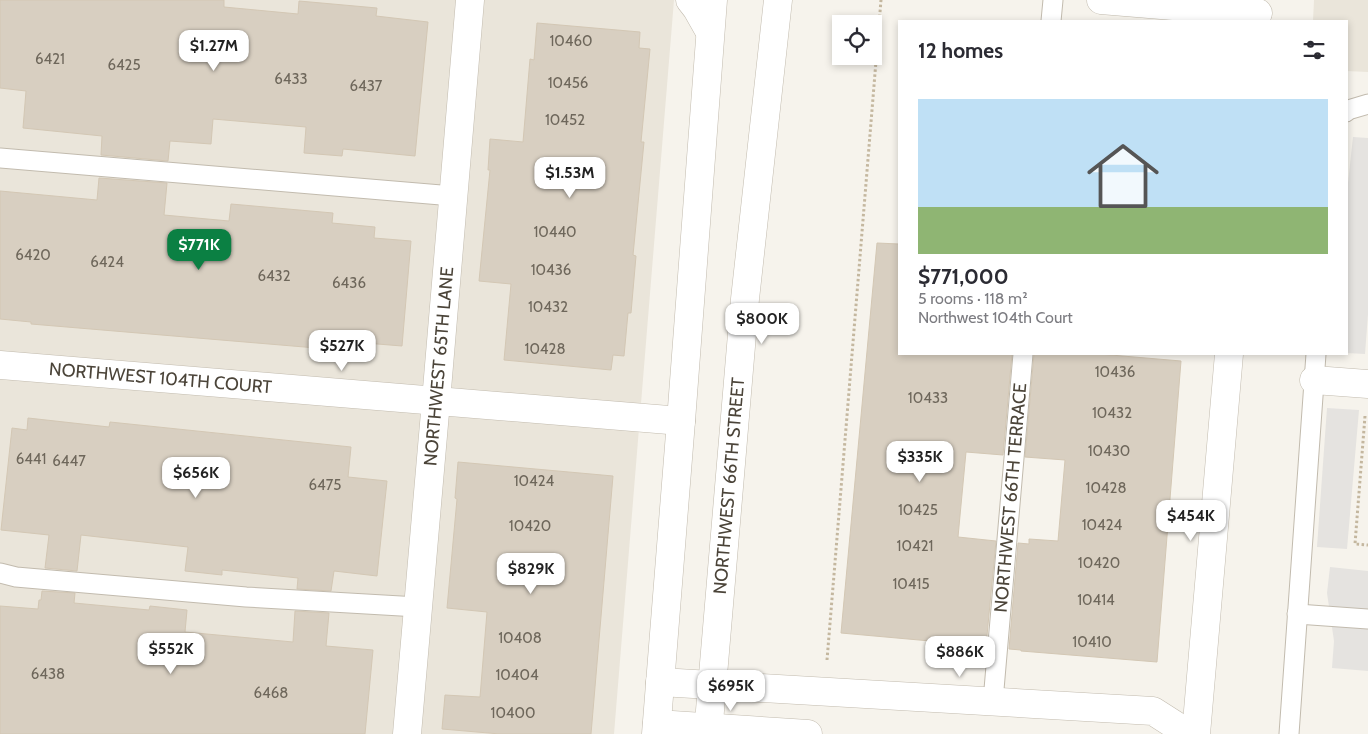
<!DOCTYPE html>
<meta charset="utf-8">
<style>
:root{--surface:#fff;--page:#f2f2f3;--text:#2b2b33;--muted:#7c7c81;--line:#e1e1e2;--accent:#0b8043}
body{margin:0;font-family:Cabin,sans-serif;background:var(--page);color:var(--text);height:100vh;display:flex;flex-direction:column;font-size:19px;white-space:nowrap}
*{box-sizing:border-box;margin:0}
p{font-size:16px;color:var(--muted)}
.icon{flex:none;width:28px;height:28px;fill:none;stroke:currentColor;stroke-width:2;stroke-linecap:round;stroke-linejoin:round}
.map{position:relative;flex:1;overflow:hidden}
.drawer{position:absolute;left:898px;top:20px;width:450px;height:335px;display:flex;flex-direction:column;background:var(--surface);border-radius:0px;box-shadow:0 2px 8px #0003}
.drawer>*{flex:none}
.controls{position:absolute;left:832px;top:15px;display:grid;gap:10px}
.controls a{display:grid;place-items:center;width:50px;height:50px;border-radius:0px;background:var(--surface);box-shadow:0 2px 8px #0003;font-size:25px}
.price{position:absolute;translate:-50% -42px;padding:0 11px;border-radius:10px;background:#fff;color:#222;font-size:16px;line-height:32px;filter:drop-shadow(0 1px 2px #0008)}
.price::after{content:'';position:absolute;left:50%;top:30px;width:15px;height:11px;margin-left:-8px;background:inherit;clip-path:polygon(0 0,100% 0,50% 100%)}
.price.current{background:var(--accent);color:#fff}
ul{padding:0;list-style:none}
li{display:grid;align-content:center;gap:10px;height:265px;padding:0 20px}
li+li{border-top:1px solid var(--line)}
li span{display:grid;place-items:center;height:155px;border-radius:0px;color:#555}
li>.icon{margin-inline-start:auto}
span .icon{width:90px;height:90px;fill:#fffc;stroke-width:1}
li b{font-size:21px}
h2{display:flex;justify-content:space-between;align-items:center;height:60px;padding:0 20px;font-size:21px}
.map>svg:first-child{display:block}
.residential{fill:#eae5da}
.parking{fill:#e5e3e0}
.building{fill:#d8cfc1;stroke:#d3c7b4}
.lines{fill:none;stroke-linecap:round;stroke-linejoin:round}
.service-casing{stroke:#c2bbae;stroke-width:21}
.minor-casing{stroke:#c2bbae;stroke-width:29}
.path{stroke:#c4b79f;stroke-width:3;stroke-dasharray:2.5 2.5;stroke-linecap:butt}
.service{stroke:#fff;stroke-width:19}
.minor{stroke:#fff;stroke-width:28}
.labels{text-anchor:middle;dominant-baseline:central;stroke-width:5;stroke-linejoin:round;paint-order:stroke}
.number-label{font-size:15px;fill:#6e675b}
.street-label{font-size:18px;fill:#4b4439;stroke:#fff}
</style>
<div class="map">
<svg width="1368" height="734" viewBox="0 0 1368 734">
<rect width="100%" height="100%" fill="#f6f3ec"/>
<g class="residential">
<path d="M 0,0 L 674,0 L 614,734 L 0,734 Z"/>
<path d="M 1314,0 L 1368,0 L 1368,72 L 1346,71 L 1346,21 L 1313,21 Z"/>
</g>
<g class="parking">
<path d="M 1353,137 L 1368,138 L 1368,314 L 1365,354 L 1346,353 L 1346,201 Z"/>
<path d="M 1327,408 L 1359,410 L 1347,549 L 1317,547 Z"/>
<path d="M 1330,567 L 1368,571 L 1368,671 L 1332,668 L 1334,641 L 1327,593 Z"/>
</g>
<g class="building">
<path d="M 0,0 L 224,0 L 224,7 L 298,14 L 299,1 L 377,8 L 376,16 L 428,22 L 415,156 L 343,149 L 342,156 L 304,153 L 306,127 L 213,119 L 211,144 L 170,141 L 168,161 L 101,155 L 102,136 L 23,128 L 26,91 L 0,88 Z"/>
<path d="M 537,23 L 640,32 L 639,48 L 650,49 L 641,142 L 644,142 L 633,255 L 636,256 L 631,313 L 628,313 L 624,356 L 613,355 L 611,370 L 504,360 L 511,284 L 479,281 L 490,170 L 488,170 L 490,139 L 523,142 L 530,59 L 534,60 Z"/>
<path d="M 99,178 L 167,183 L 164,215 L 229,221 L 231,204 L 333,213 L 332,223 L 375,227 L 374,238 L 411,241 L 402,346 L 353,342 L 353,344 L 341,343 L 340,350 L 31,324 L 31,322 L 0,319 L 0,191 L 97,200 Z"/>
<path d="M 877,243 L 899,244 L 899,354 L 1012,354 L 1003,455 L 966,452 L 958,537 L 996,541 L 986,646 L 841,633 Z"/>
<path d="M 1034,354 L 1099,354 L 1181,361 L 1157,662 L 1021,651 L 1021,650 L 1009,649 L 1018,543 L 1029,544 L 1029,539 L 1058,541 L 1065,460 L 1025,457 Z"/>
<path d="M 28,418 L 109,427 L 110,422 L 351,447 L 348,477 L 387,481 L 377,576 L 334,571 L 331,591 L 297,589 L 298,578 L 222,570 L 222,575 L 185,571 L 188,547 L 81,535 L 77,571 L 45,568 L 49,535 L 1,530 L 12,428 L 27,430 Z"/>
<path d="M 458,462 L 613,476 L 591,734 L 500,734 L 442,729 L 445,695 L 480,697 L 487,612 L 447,608 L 457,499 L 455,498 Z"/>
<path d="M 42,591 L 75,593 L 74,603 L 149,610 L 150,606 L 187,610 L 185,632 L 293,642 L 295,611 L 329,613 L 326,646 L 373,650 L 365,734 L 0,734 L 0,606 L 38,609 L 39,600 L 41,600 Z"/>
</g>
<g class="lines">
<defs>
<g id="service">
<path d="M 1051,21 L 1053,0"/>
<path d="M 1346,112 L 1348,110 L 1368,104"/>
<path d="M 0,158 L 453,196"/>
<path d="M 0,573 L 16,577 L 246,597 L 418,607"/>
<path d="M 1297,614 L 1368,619"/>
<path id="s1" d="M 993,701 L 1023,354"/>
<path d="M 1289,734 L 1316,354"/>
</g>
<g id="minor">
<path d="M 690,0 L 697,9 L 710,32"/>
<path d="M 1101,0 L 1258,13"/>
<path id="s2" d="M 0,365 L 681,421"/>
<path d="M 1314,380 L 1368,384"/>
<path d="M 660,682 L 1153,711 L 1189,734"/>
<path d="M 657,724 L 808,734"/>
<path id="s3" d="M 407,734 L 436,401 L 470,0"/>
<path d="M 656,734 L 681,421 L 713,0"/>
<path id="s4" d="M 708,734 L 745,299 L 778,0"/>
<path d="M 1196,734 L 1229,354"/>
</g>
</defs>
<use href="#service" class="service-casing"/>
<use href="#minor" class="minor-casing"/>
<g class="path">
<path d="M 1365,416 L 1355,544 L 1368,545"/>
<path d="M 827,660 L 881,0"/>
</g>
<use href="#service" class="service"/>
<use href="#minor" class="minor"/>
</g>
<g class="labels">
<g class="number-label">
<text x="571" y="41">10460</text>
<text x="50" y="59">6421</text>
<text x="124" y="65">6425</text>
<text x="291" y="79">6433</text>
<text x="568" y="83">10456</text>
<text x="366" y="86">6437</text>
<text x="565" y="120">10452</text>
<text x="555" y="232">10440</text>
<text x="33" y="255">6420</text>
<text x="107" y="262">6424</text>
<text x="551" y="270">10436</text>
<text x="274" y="276">6432</text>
<text x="349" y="283">6436</text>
<text x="548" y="307">10432</text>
<text x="545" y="349">10428</text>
<text x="1115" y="372">10436</text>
<text x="928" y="398">10433</text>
<text x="1112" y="413">10432</text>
<text x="1109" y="451">10430</text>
<text x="31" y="459">6441</text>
<text x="69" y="461">6447</text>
<text x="534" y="481">10424</text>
<text x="325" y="485">6475</text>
<text x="1106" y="488">10428</text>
<text x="918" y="510">10425</text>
<text x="1102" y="525">10424</text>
<text x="530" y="526">10420</text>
<text x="915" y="546">10421</text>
<text x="1099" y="563">10420</text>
<text x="911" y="584">10415</text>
<text x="1096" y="600">10414</text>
<text x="520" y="638">10408</text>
<text x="1092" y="642">10410</text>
<text x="48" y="674">6438</text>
<text x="517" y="675">10404</text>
<text x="271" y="693">6468</text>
<text x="513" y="713">10400</text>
</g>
<g class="street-label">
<text stroke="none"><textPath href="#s3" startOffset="369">NORTHWEST 65TH LANE</textPath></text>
<text stroke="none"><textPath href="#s2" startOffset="161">NORTHWEST 104TH COURT</textPath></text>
<text stroke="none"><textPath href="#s4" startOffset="249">NORTHWEST 66TH STREET</textPath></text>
<text stroke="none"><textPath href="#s1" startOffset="204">NORTHWEST 66TH TERRACE</textPath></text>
</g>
</g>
</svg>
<div class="controls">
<a><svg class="icon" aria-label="locate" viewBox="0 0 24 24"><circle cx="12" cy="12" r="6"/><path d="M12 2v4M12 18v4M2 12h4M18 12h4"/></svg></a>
</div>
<b class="price" style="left:214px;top:72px">$1.27M</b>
<b class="price" style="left:570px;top:199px">$1.53M</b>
<b class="price current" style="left:199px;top:271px">$771K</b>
<b class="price" style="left:762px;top:345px">$800K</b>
<b class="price" style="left:342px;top:372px">$527K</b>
<b class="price" style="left:920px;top:483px">$335K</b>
<b class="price" style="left:196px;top:499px">$656K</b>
<b class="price" style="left:1191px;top:542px">$454K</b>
<b class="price" style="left:531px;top:595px">$829K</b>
<b class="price" style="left:171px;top:675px">$552K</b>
<b class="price" style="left:960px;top:678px">$886K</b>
<b class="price" style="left:731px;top:712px">$695K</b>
<section class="drawer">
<h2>12 homes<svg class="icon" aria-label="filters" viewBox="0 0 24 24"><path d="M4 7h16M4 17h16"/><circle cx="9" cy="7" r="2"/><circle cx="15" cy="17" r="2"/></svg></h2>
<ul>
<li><span style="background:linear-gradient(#bfe0f5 70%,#8fb573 0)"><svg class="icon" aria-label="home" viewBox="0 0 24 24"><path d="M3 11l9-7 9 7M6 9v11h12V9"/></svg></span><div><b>$771,000</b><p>5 rooms · 118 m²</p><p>Northwest 104th Court</p></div></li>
</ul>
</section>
</div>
